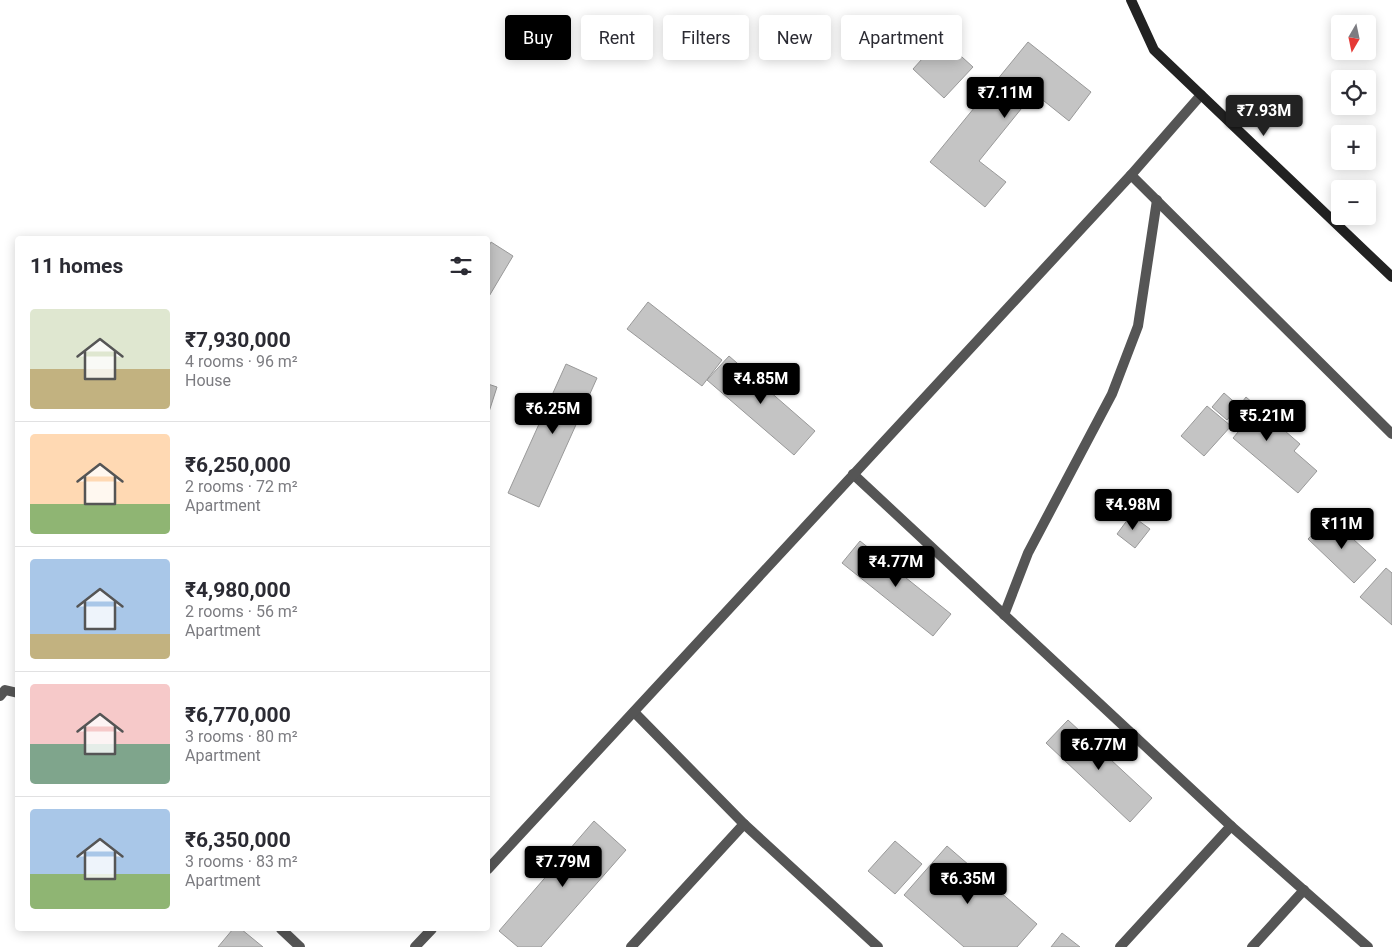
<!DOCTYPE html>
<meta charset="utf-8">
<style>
:root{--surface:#fff;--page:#f2f2f3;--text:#2b2b33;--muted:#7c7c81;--line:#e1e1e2;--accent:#000}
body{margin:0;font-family:Roboto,sans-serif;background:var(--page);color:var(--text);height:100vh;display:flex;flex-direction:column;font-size:19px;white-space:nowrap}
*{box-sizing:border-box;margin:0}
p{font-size:16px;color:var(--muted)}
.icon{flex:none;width:28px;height:28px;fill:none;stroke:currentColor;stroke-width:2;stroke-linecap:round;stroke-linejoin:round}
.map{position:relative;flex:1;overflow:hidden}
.details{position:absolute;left:15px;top:236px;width:475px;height:695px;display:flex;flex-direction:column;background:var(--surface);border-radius:5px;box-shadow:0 2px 12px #0003}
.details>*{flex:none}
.hud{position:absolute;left:505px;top:15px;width:475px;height:45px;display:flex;gap:10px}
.needle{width:32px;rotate:189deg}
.tools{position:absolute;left:1331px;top:15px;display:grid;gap:10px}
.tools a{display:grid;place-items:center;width:45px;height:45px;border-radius:5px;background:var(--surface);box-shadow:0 2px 12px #0003;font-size:25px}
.price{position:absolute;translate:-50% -42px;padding:0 11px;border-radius:5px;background:var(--accent);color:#fff;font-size:16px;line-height:32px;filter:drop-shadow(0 1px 2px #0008)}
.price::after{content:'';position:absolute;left:50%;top:30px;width:15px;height:11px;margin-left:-8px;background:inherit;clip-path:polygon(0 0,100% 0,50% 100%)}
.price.on{background:#222;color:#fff}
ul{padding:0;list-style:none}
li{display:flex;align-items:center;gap:15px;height:125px;padding:0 15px}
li+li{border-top:1px solid var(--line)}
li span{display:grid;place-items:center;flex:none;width:140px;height:100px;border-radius:5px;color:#555}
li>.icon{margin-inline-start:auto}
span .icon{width:60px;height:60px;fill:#fffc;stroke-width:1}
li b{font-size:21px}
h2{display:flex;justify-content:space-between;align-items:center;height:60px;padding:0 15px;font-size:21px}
.chip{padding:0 18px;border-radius:5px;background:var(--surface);box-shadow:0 2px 12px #0003;font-size:18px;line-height:45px}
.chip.on{background:var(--accent);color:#fff}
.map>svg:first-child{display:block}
.building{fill:#c4c4c4;stroke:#999}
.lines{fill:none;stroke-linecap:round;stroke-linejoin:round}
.lane{stroke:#555;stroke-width:10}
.secondary{stroke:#222;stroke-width:10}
</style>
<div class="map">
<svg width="1392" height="947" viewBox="0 0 1392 947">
<rect width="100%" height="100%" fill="#fff"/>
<g class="building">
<path d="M 941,38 L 973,67 L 944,98 L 913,69 Z"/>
<path d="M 1028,42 L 1091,92 L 1069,121 L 1034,93 L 979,161 L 1006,182 L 985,207 L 930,162 Z"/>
<path d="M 491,242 L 513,256 L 488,298 L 488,248 Z"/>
<path d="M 648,302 L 722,360 L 702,386 L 627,329 Z"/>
<path d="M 729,356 L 815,431 L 794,455 L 707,380 Z"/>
<path d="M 566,364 L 597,378 L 539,507 L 508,493 Z"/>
<path d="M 488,384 L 497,387 L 488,415 Z"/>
<path d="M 1224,393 L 1239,406 L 1246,397 L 1300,444 L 1294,451 L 1317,471 L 1298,493 L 1233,438 L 1244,425 L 1232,414 L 1227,420 L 1212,407 Z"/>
<path d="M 1207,406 L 1231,426 L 1204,456 L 1181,436 Z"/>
<path d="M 1131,515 L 1150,529 L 1135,548 L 1117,534 Z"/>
<path d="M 1329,517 L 1376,560 L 1354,583 L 1308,539 Z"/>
<path d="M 860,541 L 951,614 L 933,636 L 842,563 Z"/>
<path d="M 1386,568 L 1392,573 L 1392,625 L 1360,597 Z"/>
<path d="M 1068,720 L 1152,798 L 1130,822 L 1046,743 Z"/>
<path d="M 594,821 L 626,850 L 541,947 L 518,947 L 499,931 Z"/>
<path d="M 895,841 L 922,864 L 895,894 L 868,871 Z"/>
<path d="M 947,846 L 1037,924 L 1017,947 L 964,947 L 904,895 Z"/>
<path d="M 233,929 L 241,929 L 263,947 L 218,947 Z"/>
<path d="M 1062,933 L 1080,947 L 1051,947 Z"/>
</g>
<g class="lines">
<g class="lane">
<path d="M 1131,175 L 1392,434"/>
<path d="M 853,474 L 1231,826 L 1120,947"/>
<path d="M 1004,615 L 1028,553 L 1112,394 L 1138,326 L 1157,200"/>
<path d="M 0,696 L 5,690 L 18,693"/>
<path d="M 634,712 L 744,824 L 878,947"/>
<path d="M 1231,826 L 1368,947"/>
<path d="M 488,869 L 1131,175 L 1201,95"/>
<path d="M 281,929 L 300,947"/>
<path d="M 415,947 L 432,929"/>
<path d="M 631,947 L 744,824"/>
<path d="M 1252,947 L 1304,890"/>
</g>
<path class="secondary" d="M 1131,0 L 1154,50 L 1392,277"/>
</g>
</svg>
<div class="tools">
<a><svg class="needle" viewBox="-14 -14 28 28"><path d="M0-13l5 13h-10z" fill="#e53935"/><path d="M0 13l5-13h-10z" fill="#7c7c81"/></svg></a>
<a><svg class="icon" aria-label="locate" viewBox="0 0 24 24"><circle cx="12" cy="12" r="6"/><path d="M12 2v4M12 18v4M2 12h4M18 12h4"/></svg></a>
<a>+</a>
<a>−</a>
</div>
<b class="price" style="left:1005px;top:119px">₹7.11M</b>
<b class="price on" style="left:1264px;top:137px">₹7.93M</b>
<b class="price" style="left:761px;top:405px">₹4.85M</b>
<b class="price" style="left:553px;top:435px">₹6.25M</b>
<b class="price" style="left:1267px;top:442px">₹5.21M</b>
<b class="price" style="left:1133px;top:531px">₹4.98M</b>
<b class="price" style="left:1342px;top:550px">₹11M</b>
<b class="price" style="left:896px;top:588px">₹4.77M</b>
<b class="price" style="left:1099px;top:771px">₹6.77M</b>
<b class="price" style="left:563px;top:888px">₹7.79M</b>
<b class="price" style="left:968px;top:905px">₹6.35M</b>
<div class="hud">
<a class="chip on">Buy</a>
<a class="chip">Rent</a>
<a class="chip">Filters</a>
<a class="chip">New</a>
<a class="chip">Apartment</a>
</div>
<section class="details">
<h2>11 homes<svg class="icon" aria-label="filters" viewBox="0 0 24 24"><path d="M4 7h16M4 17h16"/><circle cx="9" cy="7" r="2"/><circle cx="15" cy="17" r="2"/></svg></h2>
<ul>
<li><span style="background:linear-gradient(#dfe7d0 60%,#c2b280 0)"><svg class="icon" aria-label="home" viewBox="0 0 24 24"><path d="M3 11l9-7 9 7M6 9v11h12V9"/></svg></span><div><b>₹7,930,000</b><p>4 rooms · 96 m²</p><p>House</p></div></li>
<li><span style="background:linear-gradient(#ffd9b3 70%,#8fb573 0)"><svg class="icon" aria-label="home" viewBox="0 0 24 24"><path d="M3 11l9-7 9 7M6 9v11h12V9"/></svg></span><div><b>₹6,250,000</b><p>2 rooms · 72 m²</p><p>Apartment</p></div></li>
<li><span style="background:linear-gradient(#a9c7e8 75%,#c2b280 0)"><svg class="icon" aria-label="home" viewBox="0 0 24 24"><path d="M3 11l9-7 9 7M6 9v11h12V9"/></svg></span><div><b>₹4,980,000</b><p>2 rooms · 56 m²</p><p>Apartment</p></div></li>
<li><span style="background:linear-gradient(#f6c9c9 60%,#7fa58c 0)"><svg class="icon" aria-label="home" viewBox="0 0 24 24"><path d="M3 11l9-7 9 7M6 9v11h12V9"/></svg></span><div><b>₹6,770,000</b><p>3 rooms · 80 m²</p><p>Apartment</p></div></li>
<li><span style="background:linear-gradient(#a9c7e8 65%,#8fb573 0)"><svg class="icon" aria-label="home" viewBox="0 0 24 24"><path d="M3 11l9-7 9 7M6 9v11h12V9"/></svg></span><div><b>₹6,350,000</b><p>3 rooms · 83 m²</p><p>Apartment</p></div></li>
</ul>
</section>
</div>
